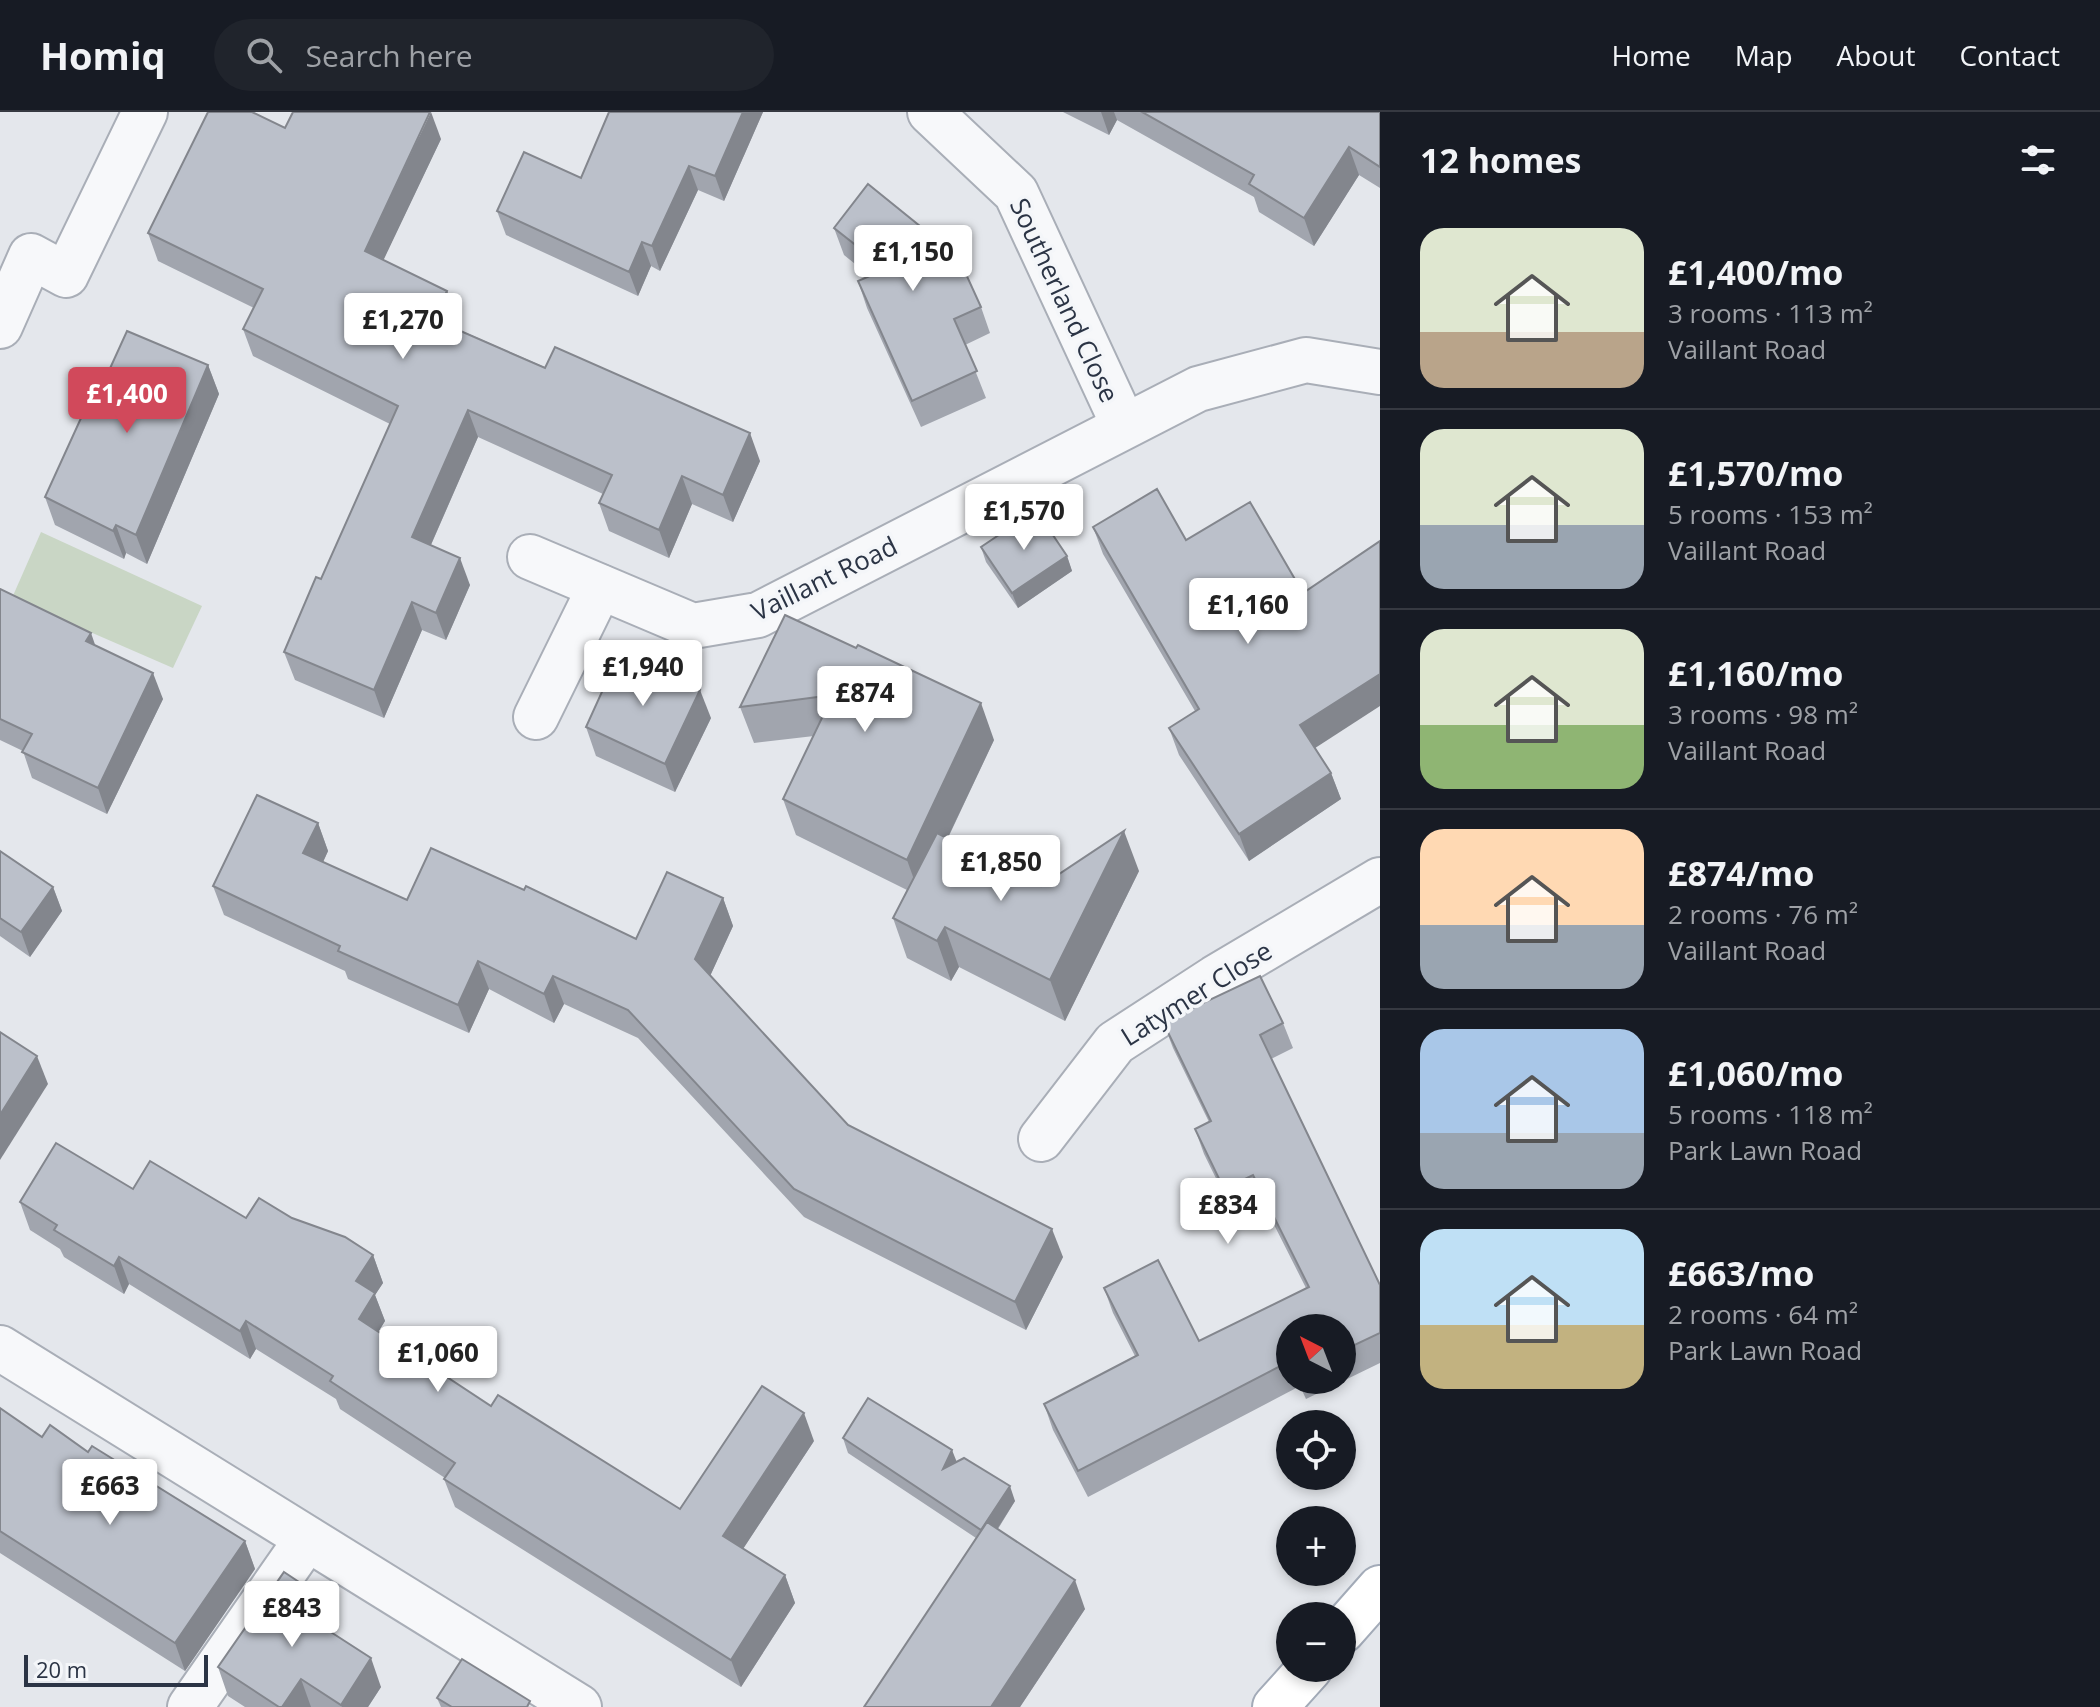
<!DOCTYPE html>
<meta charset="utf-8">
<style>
:root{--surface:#171b24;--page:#20242c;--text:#f1f3f6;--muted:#9ea1a6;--line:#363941;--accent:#d1495b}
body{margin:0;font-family:"Open Sans",sans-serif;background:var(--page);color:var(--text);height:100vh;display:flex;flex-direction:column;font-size:30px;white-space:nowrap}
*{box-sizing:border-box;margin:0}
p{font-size:26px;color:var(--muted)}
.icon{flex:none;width:44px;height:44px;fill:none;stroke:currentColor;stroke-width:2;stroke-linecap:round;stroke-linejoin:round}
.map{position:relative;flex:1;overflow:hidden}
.details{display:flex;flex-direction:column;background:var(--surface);width:720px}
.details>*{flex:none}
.needle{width:52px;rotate:318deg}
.tools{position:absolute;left:1276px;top:1202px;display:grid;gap:16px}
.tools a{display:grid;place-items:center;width:80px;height:80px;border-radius:50%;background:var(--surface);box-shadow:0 4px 12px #0003;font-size:40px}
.scale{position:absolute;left:24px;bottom:20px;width:184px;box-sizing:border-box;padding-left:8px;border:4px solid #2b3445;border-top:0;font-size:22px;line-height:28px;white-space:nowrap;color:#2b3445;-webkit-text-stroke:6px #f4f6f9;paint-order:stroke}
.price{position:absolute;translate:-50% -68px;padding:0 18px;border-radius:8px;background:#fff;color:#222;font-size:26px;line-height:52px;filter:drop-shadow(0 2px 4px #0008)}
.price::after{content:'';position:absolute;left:50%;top:48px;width:24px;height:18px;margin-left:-12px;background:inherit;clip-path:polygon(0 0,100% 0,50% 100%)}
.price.current{background:var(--accent);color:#fff}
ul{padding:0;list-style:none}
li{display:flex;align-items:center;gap:24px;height:200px;padding:0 40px}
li+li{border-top:2px solid var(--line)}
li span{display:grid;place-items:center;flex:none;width:224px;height:160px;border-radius:24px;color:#555}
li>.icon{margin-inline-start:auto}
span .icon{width:96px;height:96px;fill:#fffc;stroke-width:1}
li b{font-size:34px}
h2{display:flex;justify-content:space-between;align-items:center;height:96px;padding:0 40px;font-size:34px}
header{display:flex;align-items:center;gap:48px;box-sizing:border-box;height:112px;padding:0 40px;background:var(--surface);border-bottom:2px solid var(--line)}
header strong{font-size:38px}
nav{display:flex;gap:44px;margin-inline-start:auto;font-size:28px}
.search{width:560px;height:72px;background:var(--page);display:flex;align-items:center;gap:20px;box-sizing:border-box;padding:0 28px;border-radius:44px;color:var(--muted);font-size:30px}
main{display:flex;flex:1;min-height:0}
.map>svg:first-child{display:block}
.green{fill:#c9d6c5}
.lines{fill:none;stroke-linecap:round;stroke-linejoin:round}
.minor-casing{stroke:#a9aeb7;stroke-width:48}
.major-casing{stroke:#a3abb8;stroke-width:48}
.minor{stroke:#f7f8fa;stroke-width:44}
.major{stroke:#fff;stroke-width:44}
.wall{fill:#a1a5ae;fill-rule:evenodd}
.shaded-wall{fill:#83868d}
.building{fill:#bbc0ca;stroke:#83868d;stroke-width:2}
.labels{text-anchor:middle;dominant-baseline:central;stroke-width:7;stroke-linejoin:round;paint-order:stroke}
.street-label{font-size:26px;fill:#2b3445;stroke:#f4f6f9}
</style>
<header>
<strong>Homiq</strong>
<div class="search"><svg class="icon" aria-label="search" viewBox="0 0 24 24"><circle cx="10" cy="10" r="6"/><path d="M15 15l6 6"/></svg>Search here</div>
<nav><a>Home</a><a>Map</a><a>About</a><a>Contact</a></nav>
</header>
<main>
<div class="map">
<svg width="1380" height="1595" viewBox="0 0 1380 1595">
<rect width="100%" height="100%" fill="#e4e7ec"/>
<path class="green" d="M 41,420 L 202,494 L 173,556 L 12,486 Z"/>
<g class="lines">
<defs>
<g id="minor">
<path d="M 930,0 L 1016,81 L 1124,314"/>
<path d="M 0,214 L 31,144 L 66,163 L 145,0"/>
<path d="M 530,445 L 693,514 L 758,503 L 1198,277 L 1306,248 L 1380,260"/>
<path d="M 536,605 L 600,475"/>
<path d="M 1041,1027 L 1115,931 L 1215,866 L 1380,768"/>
<path d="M 0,1236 L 579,1595"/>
<path d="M 190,1595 L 307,1427"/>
</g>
<g id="major">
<path d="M 1342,1519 L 1380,1476"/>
<path d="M 1275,1595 L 1310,1556"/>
</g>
</defs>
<use href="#minor" class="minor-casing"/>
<use href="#major" class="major-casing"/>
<use href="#minor" class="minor"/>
<use href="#major" class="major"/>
</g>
<g class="wall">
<path d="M 609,0 L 763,0 L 724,89 L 698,78 L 660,159 L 651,154 L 638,184 L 506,123 L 497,99 L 581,66 Z"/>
<path d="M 1063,0 L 1380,0 L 1380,76 L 1359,63 L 1314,134 L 1259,100 L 1254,85 L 1117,8 L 1109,23 Z"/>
<path d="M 285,16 L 441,27 L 383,148 L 447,179 L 457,207 L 453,215 L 760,349 L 733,410 L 692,392 L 669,446 L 609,419 L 599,391 L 603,382 L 478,325 L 431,433 L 470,473 L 446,528 L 422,518 L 384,606 L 295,568 L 284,540 L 321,467 L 390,312 L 253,244 L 243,217 L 254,196 L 158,149 L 148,121 Z"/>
<path d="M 834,116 L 981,195 L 990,221 L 965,233 L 986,286 L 921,315 L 867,196 L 858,169 L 870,164 L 844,143 Z"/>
<path d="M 208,253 L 219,282 L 147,452 L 126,441 L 124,447 L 55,413 L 45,385 L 97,285 Z"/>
<path d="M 1093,415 L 1186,428 L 1331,661 L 1341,687 L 1249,749 L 1179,643 L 1169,616 L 1195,599 L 1103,442 Z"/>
<path d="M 981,435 L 1067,444 L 1072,459 L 1018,496 L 986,450 Z"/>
<path d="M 0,477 L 96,534 L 163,587 L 107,702 L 32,666 L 23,639 L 0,628 Z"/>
<path d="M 785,503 L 994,628 L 948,726 L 1041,774 L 1139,759 L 1065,909 L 959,855 L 951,869 L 907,846 L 893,806 L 907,778 L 796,723 L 783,687 L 814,624 L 754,631 L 740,595 Z"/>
<path d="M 711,606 L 675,680 L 596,644 L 586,615 Z"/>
<path d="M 318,711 L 328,739 L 323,750 L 407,788 L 524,778 L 636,827 L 723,786 L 733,814 L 710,864 L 848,1013 L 1063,1145 L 1026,1218 L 804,1105 L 638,926 L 564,892 L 554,911 L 489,877 L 469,921 L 348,867 L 345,859 L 224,803 L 213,774 Z"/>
<path d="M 0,739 L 53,775 L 62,799 L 30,845 L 0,824 Z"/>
<path d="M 1163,910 L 1283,911 L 1293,936 L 1271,947 L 1380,1173 L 1380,1251 L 1306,1287 L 1300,1274 L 1088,1385 L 1053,1318 L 1044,1292 L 1135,1244 L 1113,1201 L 1104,1176 L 1199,1229 L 1306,1176 L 1262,1089 L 1234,1103 L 1204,1042 L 1195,1017 L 1209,1010 L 1173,936 ZM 1290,1216 L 1342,1216 L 1342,1268 L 1290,1268 Z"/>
<path d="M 133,1077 L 246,1106 L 292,1106 L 373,1143 L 383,1171 L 375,1183 L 385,1209 L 378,1220 L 491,1294 L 680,1397 L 814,1329 L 743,1437 L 785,1463 L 795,1491 L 741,1575 L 455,1395 L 444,1367 L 445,1366 L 340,1297 L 336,1287 L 256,1237 L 250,1247 L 129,1172 L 124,1182 L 64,1145 L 60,1137 L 30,1118 L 20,1090 Z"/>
<path d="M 0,1296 L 42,1325 L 88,1340 L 245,1429 L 255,1457 L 185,1559 L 0,1441 Z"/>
<path d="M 843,1326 L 956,1350 L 1015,1389 L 998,1417 L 1085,1497 L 1020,1595 L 864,1595 L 976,1426 L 848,1341 Z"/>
<path d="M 320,1484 L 330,1512 L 327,1517 L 381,1575 L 368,1595 L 245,1595 L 228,1584 L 218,1555 Z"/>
<path d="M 437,1586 L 532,1595 L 441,1595 Z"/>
</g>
<g class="shaded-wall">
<path d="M 431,0 L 441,27 L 375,166 L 365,139 Z"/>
<path d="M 743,0 L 763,0 L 724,89 L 715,64 Z"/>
<path d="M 1101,0 L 1114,0 L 1117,8 L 1109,23 Z"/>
<path d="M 1349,35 L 1359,63 L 1314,134 L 1304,106 Z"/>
<path d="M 689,54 L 698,78 L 660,159 L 652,134 Z"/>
<path d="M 642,130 L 651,154 L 638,184 L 629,160 Z"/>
<path d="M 447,179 L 457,207 L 443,234 L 433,207 Z"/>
<path d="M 208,253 L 219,282 L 147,452 L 136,423 Z"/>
<path d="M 468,298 L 478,325 L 422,453 L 412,425 Z"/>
<path d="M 750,321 L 760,349 L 733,410 L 723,383 Z"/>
<path d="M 682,364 L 692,392 L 669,446 L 659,418 Z"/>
<path d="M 116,413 L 126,441 L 124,447 L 113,419 Z"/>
<path d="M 1067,444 L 1072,459 L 1018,496 L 1012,481 Z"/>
<path d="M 460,446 L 470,473 L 446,528 L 436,501 Z"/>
<path d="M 412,490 L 422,518 L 384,606 L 374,578 Z"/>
<path d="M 91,521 L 100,547 L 86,529 Z"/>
<path d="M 153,561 L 163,587 L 107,702 L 98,676 Z"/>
<path d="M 1380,562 L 1380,594 L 1309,640 L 1300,613 Z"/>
<path d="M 700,578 L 711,606 L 675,680 L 665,652 Z"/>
<path d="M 981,591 L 994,628 L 920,784 L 907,748 Z"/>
<path d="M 1331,661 L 1341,687 L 1249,749 L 1239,722 Z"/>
<path d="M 318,711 L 328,739 L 314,770 L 303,741 Z"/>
<path d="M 1124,719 L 1139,759 L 1065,909 L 1050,868 Z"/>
<path d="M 53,775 L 62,799 L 30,845 L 21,820 Z"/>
<path d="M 723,786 L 733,814 L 705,875 L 695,847 Z"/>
<path d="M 945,815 L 959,855 L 951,869 L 937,829 Z"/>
<path d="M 478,849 L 489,877 L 469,921 L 458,893 Z"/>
<path d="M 553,864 L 564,892 L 554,911 L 544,882 Z"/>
<path d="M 37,944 L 48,972 L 0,1048 L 0,1003 Z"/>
<path d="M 1052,1117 L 1063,1145 L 1026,1218 L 1015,1190 Z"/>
<path d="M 373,1143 L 383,1171 L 375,1183 L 385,1209 L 369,1235 L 359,1207 L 356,1169 Z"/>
<path d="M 119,1145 L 129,1172 L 124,1182 L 114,1154 Z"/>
<path d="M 246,1209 L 256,1237 L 250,1247 L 240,1219 Z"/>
<path d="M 804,1301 L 814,1329 L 733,1452 L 723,1424 Z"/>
<path d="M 952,1338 L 958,1353 L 943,1357 Z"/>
<path d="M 1010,1374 L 1015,1389 L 987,1433 L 982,1418 Z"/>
<path d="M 245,1429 L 255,1457 L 185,1559 L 175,1531 Z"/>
<path d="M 785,1463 L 795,1491 L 741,1575 L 731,1548 Z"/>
<path d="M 1075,1468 L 1085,1497 L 1020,1595 L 991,1595 Z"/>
<path d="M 320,1484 L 330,1512 L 316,1533 L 306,1504 Z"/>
<path d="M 371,1546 L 381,1575 L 368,1595 L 342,1595 L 341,1593 Z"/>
<path d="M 301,1567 L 311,1595 L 282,1595 Z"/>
</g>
<g class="building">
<path d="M 208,0 L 252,0 L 285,16 L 293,0 L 430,0 L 365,139 L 447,179 L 433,207 L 545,256 L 555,235 L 750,321 L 723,383 L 682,364 L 659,418 L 599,391 L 612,363 L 468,298 L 412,425 L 460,446 L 436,501 L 412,490 L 374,578 L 284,540 L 316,465 L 321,467 L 398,294 L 243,217 L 263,177 L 148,121 Z"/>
<path d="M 609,0 L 743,0 L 715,64 L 689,54 L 652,134 L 642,130 L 629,160 L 497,99 L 524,40 L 581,66 Z"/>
<path d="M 1142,0 L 1380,0 L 1380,55 L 1349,35 L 1304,106 L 1249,72 L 1254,63 Z"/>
<path d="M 868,72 L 941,131 L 950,127 L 981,195 L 954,207 L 977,259 L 912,289 L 858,169 L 886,157 L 834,116 Z"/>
<path d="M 127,219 L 208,253 L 136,423 L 116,413 L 113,419 L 45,385 L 92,282 L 97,285 Z"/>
<path d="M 1157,377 L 1186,428 L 1250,390 L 1303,481 L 1380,429 L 1380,562 L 1300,613 L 1331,661 L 1239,722 L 1169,616 L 1199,597 L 1093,415 Z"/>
<path d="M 1036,398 L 1067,444 L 1012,481 L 981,435 Z"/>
<path d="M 0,477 L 91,521 L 86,529 L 153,561 L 98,676 L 22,640 L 32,622 L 0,607 Z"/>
<path d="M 785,503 L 856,536 L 858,533 L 981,591 L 907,748 L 783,687 L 833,583 L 740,595 Z"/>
<path d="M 620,540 L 700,578 L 665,652 L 586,615 Z"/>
<path d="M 257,683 L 318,711 L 303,741 L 407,788 L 431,736 L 524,778 L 526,774 L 636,827 L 667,760 L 723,786 L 695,847 L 848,1013 L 1052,1117 L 1015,1190 L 794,1077 L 628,898 L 553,864 L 544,882 L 478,849 L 458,893 L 338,839 L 340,834 L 213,774 Z"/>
<path d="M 1124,719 L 1050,868 L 945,815 L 937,829 L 893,806 L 937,721 L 1041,774 Z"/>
<path d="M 0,739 L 53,775 L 21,820 L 0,806 Z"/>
<path d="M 1260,864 L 1283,911 L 1260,923 L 1380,1173 L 1380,1221 L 1342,1239 L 1342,1216 L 1290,1216 L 1290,1249 L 1078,1359 L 1044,1292 L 1138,1243 L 1104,1176 L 1158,1148 L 1199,1229 L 1309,1175 L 1253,1063 L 1224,1077 L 1195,1017 L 1211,1009 L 1163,910 Z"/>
<path d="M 0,920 L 37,944 L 0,1003 Z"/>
<path d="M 56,1031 L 133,1077 L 150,1049 L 246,1106 L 259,1086 L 292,1106 L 345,1125 L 373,1143 L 356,1169 L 375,1181 L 359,1207 L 491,1294 L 498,1283 L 680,1397 L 762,1274 L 804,1301 L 723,1424 L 785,1463 L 731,1548 L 444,1367 L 455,1351 L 330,1269 L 333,1264 L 246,1209 L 240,1219 L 119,1145 L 114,1154 L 54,1118 L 57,1113 L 20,1090 Z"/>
<path d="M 868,1286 L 952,1338 L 943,1357 L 964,1346 L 1010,1374 L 981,1418 L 843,1326 Z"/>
<path d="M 0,1296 L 42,1325 L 50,1313 L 88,1340 L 92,1334 L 245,1429 L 175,1531 L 0,1419 Z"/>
<path d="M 987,1410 L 1075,1468 L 991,1595 L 864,1595 Z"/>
<path d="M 284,1460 L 320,1484 L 306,1504 L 371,1546 L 341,1593 L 301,1567 L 282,1595 L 279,1595 L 218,1555 Z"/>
<path d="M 462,1547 L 530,1589 L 527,1595 L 452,1595 L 437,1586 Z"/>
</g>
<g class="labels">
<g class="street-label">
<text transform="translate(1065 188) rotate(65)">Southerland Close</text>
<text transform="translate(824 466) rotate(-26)">Vaillant Road</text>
<text transform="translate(1196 881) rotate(-32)">Latymer Close</text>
</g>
</g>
</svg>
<div class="tools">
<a><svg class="needle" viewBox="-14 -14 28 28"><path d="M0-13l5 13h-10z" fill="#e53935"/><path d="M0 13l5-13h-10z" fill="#9ea1a6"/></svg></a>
<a><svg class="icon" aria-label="locate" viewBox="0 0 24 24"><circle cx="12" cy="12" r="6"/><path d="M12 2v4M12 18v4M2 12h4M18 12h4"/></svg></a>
<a>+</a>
<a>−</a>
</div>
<div class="scale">20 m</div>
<b class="price" style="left:913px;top:181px">£1,150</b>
<b class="price" style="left:403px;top:249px">£1,270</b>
<b class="price current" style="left:127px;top:323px">£1,400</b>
<b class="price" style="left:1024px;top:440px">£1,570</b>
<b class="price" style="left:1248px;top:534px">£1,160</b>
<b class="price" style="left:643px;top:596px">£1,940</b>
<b class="price" style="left:865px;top:622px">£874</b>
<b class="price" style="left:1001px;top:791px">£1,850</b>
<b class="price" style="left:1228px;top:1134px">£834</b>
<b class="price" style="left:438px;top:1282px">£1,060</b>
<b class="price" style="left:110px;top:1415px">£663</b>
<b class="price" style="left:292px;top:1537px">£843</b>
</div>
<section class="details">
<h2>12 homes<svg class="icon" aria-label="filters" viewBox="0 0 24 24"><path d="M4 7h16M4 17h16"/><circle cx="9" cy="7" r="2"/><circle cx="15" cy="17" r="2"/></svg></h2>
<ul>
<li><span style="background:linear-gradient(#dfe7d0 65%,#b9a48a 0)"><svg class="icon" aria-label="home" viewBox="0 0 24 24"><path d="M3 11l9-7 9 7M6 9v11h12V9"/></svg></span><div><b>£1,400/mo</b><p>3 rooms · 113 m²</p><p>Vaillant Road</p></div></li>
<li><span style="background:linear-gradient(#dfe7d0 60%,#9aa5b1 0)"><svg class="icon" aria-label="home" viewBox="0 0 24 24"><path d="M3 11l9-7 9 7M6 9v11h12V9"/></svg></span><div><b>£1,570/mo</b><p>5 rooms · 153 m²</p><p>Vaillant Road</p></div></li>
<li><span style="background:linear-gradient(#dfe7d0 60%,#8fb573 0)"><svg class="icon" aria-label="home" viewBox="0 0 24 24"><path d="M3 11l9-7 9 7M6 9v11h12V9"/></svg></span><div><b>£1,160/mo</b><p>3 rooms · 98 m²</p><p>Vaillant Road</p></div></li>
<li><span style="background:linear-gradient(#ffd9b3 60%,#9aa5b1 0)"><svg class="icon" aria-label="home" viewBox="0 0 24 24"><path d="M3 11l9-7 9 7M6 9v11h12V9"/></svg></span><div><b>£874/mo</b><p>2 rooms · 76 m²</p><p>Vaillant Road</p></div></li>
<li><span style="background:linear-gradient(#a9c7e8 65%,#9aa5b1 0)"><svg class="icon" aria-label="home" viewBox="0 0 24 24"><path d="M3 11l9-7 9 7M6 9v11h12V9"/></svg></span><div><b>£1,060/mo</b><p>5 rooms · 118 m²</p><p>Park Lawn Road</p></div></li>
<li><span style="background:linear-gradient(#bfe0f5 60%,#c2b280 0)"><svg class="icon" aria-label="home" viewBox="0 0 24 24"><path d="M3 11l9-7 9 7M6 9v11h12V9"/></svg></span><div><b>£663/mo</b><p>2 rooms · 64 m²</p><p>Park Lawn Road</p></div></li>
</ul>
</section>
</main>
